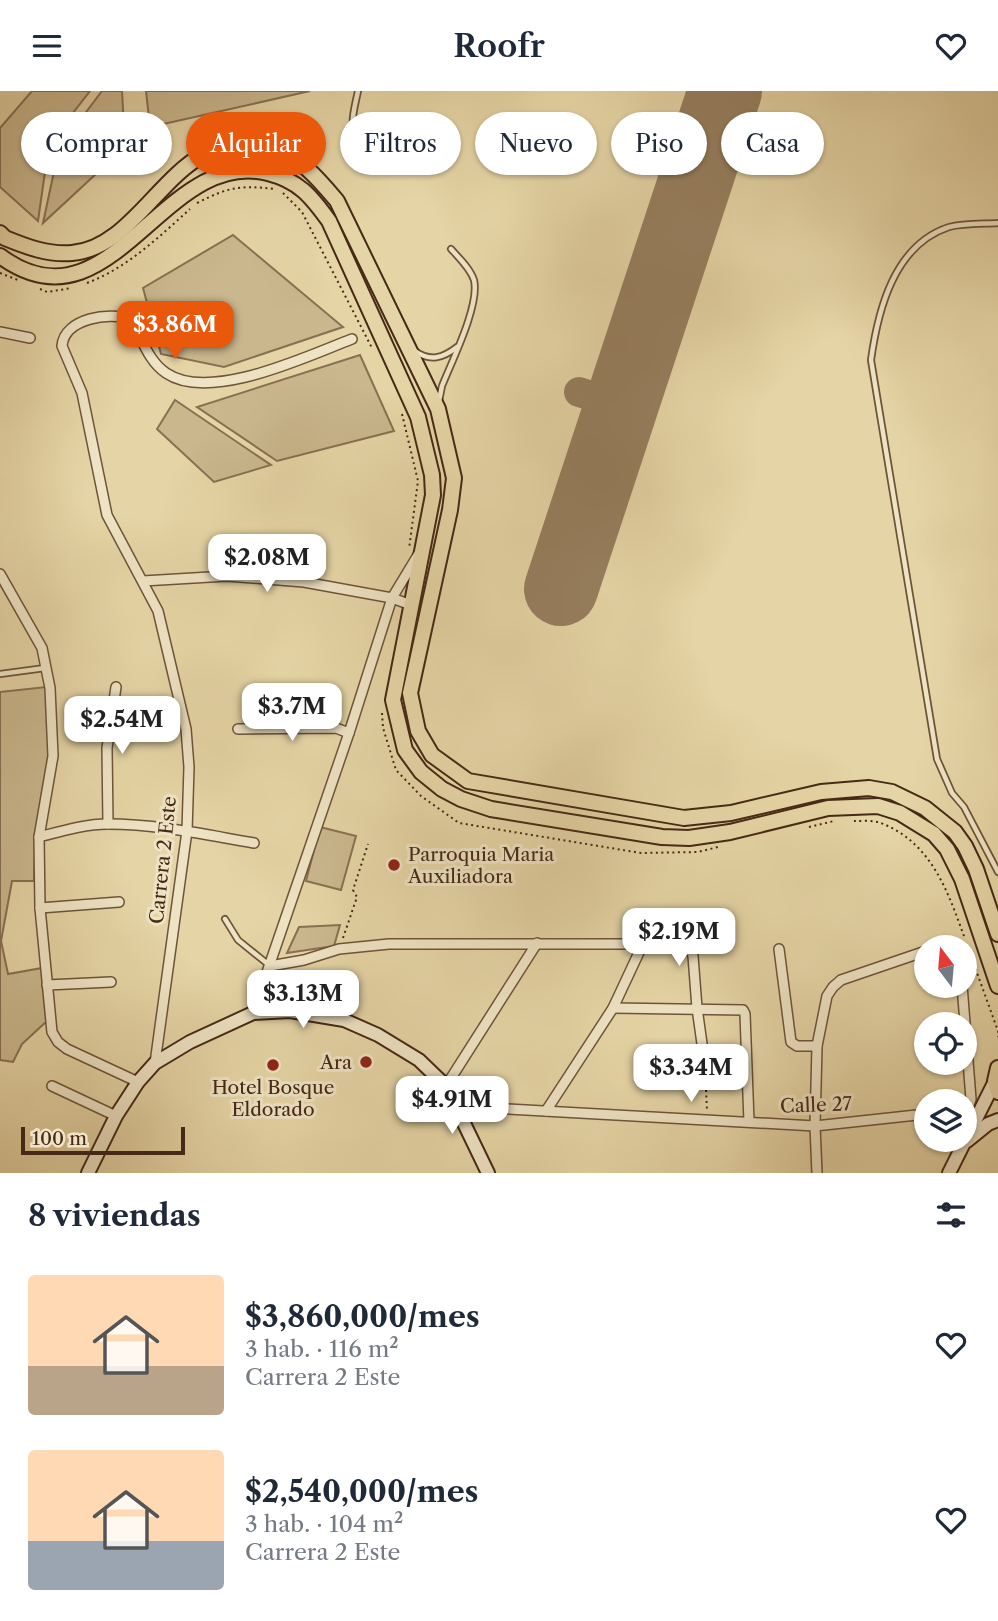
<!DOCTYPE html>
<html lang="es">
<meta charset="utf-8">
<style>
:root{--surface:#fff;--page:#f6f6f7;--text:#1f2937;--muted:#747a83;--accent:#ea580c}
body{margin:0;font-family:"Libre Caslon Text",serif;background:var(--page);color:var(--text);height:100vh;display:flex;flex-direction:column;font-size:26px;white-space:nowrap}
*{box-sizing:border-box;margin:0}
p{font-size:23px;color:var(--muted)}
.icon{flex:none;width:38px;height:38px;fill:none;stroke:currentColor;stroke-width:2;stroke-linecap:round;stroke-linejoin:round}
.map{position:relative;height:1082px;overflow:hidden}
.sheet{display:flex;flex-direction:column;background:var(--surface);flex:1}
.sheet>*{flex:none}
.hud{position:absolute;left:21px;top:21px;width:957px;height:63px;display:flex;gap:14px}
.needle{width:46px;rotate:344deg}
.controls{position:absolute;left:914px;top:844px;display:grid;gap:14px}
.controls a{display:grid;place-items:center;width:63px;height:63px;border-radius:50%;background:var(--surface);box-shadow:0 2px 5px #0004;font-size:35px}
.scale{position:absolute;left:21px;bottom:18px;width:164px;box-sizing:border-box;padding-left:7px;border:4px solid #462916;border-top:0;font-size:19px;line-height:24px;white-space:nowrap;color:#462916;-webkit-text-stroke:5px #eee3c4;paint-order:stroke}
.price{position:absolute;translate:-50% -60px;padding:0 16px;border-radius:14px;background:#fff;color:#222;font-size:23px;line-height:46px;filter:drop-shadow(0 2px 4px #0008)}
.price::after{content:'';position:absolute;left:50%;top:42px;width:21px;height:16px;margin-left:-10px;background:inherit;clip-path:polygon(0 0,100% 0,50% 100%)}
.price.on{background:var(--accent);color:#fff}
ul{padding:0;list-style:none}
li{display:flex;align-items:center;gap:21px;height:175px;padding:0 28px}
li span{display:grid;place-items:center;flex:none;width:196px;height:140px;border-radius:7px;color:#555}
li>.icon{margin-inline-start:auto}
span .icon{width:84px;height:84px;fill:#fffc;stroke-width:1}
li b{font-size:30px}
h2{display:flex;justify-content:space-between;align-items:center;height:84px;padding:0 28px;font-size:30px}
.chip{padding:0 24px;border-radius:32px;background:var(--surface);box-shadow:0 2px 5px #0004;font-size:24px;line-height:63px}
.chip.on{background:var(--accent);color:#fff}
header{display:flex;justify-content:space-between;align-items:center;height:91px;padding:0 28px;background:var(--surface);font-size:32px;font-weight:600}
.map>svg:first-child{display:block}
.green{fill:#cab78d;stroke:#887052;stroke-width:2}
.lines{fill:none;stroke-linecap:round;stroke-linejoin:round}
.taxiway{stroke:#967e5e;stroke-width:30}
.runway{stroke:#967e5e;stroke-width:74}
.service-casing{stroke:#6e543a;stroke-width:8}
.minor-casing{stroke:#6e543a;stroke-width:12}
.secondary-casing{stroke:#462916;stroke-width:16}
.primary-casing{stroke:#462916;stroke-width:18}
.path{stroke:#462916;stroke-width:2;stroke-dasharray:2 3.5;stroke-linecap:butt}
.service{stroke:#eee3c4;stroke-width:4.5}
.minor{stroke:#eee3c4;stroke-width:9}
.secondary{stroke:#eee3c4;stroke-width:12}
.primary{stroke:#e5d4a5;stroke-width:14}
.poi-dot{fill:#8f2418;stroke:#eee3c4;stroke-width:2.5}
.labels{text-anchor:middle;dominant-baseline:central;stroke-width:6;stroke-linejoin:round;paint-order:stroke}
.poi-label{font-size:19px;fill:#462916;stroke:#eee3c4;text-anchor:start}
.street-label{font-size:19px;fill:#462916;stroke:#eee3c4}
</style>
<header><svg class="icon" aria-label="menu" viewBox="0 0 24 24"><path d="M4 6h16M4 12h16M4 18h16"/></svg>Roofr<svg class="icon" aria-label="heart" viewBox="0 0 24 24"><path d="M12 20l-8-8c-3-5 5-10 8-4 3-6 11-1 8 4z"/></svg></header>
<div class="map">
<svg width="998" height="1082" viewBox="0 0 998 1082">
<rect width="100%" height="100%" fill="#e5d4a5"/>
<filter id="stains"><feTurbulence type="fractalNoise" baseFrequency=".00286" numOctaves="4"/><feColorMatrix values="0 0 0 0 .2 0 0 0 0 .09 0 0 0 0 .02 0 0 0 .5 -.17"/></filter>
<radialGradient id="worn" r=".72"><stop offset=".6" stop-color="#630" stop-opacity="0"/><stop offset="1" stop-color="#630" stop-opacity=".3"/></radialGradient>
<g class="green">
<path d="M 32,0 L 90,0 L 49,53 L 38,130 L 0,96 L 0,37 Z"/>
<path d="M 102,0 L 122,0 L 125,56 L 43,132 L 59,57 Z"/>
<path d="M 146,0 L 310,0 L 150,36 Z"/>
<path d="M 233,144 L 343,236 L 224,276 L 161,263 L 143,197 Z"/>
<path d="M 360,264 L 394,340 L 277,370 L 197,316 Z"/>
<path d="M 175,309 L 271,374 L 214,391 L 157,338 Z"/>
<path d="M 46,596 L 49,674 L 35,745 L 34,790 L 12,790 L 1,850 L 8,883 L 42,877 L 48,929 L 22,953 L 13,971 L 0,969 L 0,601 Z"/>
<path d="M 320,736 L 356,745 L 341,799 L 306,790 Z"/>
<path d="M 340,834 L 334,855 L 287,862 L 299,836 Z"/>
</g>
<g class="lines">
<path class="taxiway" d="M 579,301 L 621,314"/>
<path class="runway" d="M 561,498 L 725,0"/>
<defs>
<g id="service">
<path d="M 358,0 C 354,20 347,37 361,54 L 429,79"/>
<path d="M 998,132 C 983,133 964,132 949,136 C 894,154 878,219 871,269 L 937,668 L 952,702 L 964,716 L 998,781"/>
<path d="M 415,260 C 430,271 443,267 457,256"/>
<path d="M 439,310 L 442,295 C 452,270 480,214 474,189 C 470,177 459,167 451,158"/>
<path d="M 0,583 L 45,577"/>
<path d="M 225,828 L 238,849 L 269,874"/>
</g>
<g id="minor">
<path d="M 0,241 L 30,247"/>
<path d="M 0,483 L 42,557 L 50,597 L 53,665 L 39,746 L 40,817 L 52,941 L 58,951 L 67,958 L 138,991"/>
<path d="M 143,490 L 227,485 L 304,491 L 392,507 L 411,514"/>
<path d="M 238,638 L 336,637 L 349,642"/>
<path d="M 108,733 L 107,657 L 116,596"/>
<path d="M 39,746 C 62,740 85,733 108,733 C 157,733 207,744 254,752"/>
<path d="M 40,817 L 119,811"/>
<path d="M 937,856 L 950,851 L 957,856"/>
<path d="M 779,858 L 791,951 L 797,955 L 817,955"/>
<path d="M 270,875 L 304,869 L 339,858 L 389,853 L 633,853 L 686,858 L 691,860 L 693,865 L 697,917 L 704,967"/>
<path d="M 47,894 L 111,891"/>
<path d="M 962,894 L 971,1008 L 968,1017 L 964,1018"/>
<path d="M 613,917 L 743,919 L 745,923 L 749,1031"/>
<path d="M 253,922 L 349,642 L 392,507 L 418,464"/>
<path d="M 155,972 L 187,740 L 189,676 L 186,638 L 158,520 L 107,424 L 82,302 L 62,255 C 64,227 111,220 131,229 C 142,247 148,270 166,282 C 210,312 307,265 352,248"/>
<path d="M 52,995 L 116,1025"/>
<path d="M 446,995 L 537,852"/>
<path d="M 456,1015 L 815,1035 L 926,1023"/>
<path d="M 546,1020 L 613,917 L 642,855"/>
<path d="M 817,1082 L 815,1035 L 817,955 L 827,905 L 833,896 L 841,889 L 926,860"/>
</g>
<g id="secondary">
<path d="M 967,1050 L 988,1033 L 998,1029"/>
<path d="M 88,1082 L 116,1025 L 138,991 L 155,972 L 190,951 L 253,922 L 290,920 L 344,929 L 378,944 L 419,969 L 446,995 L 488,1082"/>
<path d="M 949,1082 L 995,990"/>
</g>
<g id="primary">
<path d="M 0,142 L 5,147 C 27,156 48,164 72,162 C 126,158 158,88 203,64 C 216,57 236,56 250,57 C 257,57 265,56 271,57 C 299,64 320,90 337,110 L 438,318 L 454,387 L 450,419 L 410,602 L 418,640 L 432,664 L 468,690 L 684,727 L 731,722 L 821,701 L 869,697 L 892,701 L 925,717 L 955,741 L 965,755 L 976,778 L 998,843"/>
<path d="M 0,165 C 111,247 163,55 268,82 C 299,90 311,105 329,130 L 418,326 L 432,384 L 433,404 L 393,609 L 405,659 L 421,681 L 442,698 L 461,708 L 491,718 L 662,746 L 689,747 L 730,741 L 828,717 L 878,715 L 900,722 L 934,743 L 947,758 L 962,788 L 998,895"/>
<path d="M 998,977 L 995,990 L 998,1001"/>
</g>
</defs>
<use href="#service" class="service-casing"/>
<use href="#minor" class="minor-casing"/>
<use href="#secondary" class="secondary-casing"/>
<use href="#primary" class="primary-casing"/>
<g class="path">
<path d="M 283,102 L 302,121 L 372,257"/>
<path d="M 197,112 C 229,96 239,94 275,98"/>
<path d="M 0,182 L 18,189"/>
<path d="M 87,192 C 127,177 159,146 190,118"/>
<path d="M 40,198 L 47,201 L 72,197"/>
<path d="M 402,323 L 418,390 L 409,458"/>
<path d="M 382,622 L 383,637 L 396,679 L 421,705 L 459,732 L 641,762 L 698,761 L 718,756"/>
<path d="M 854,730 C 862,730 873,729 881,732 C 932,752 948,801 965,848"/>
<path d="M 809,736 L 834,730"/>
<path d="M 343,847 L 357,806 L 353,799 L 368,753"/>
<path d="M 968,857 L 998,940 L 998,946"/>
<path d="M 705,977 L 707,1020"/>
</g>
<use href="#service" class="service"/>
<use href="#minor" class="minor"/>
<use href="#secondary" class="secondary"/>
<use href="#primary" class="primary"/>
</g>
<g class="poi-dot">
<circle cx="394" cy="774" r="7"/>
<circle cx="366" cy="971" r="7"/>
<circle cx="273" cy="974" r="7"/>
</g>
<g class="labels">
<g class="poi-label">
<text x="408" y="763">Parroquia Maria<tspan x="408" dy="22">Auxiliadora</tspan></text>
<text x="352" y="971" text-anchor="end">Ara</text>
<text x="273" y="996" text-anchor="middle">Hotel Bosque<tspan x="273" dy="22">Eldorado</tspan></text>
</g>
<g class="street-label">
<text transform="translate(163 769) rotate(-84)">Carrera 2 Este</text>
<text transform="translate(816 1014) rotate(-2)">Calle 27</text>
</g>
</g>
<rect width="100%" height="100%" filter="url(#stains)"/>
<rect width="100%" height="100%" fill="url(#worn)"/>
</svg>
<div class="controls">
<a><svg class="needle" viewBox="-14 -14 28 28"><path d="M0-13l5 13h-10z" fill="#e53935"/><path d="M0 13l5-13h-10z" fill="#747a83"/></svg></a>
<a><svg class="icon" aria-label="locate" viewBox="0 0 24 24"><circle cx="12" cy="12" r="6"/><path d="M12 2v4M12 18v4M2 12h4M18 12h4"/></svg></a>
<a><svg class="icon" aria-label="layers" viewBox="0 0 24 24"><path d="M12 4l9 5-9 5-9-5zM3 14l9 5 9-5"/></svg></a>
</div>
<div class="scale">100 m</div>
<b class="price on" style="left:175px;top:270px">$3.86M</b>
<b class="price" style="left:267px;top:503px">$2.08M</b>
<b class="price" style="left:292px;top:652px">$3.7M</b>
<b class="price" style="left:122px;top:665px">$2.54M</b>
<b class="price" style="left:679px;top:877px">$2.19M</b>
<b class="price" style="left:303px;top:939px">$3.13M</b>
<b class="price" style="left:691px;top:1013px">$3.34M</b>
<b class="price" style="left:452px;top:1045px">$4.91M</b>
<div class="hud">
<a class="chip">Comprar</a>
<a class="chip on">Alquilar</a>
<a class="chip">Filtros</a>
<a class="chip">Nuevo</a>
<a class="chip">Piso</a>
<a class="chip">Casa</a>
</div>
</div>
<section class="sheet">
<h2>8 viviendas<svg class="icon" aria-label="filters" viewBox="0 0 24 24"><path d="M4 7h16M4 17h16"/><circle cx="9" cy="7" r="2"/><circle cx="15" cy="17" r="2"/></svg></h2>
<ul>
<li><span style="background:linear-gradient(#ffd9b3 65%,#b9a48a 0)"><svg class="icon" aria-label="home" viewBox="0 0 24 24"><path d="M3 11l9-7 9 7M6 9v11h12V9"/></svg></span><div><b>$3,860,000/mes</b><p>3 hab. · 116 m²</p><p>Carrera 2 Este</p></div><svg class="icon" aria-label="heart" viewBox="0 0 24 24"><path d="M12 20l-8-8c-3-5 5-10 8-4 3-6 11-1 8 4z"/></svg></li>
<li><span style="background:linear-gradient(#ffd9b3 65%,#9aa5b1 0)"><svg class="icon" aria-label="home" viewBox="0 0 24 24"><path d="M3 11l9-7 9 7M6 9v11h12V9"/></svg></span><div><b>$2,540,000/mes</b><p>3 hab. · 104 m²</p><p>Carrera 2 Este</p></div><svg class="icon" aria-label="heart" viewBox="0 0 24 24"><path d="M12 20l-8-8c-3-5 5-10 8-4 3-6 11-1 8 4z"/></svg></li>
</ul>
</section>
